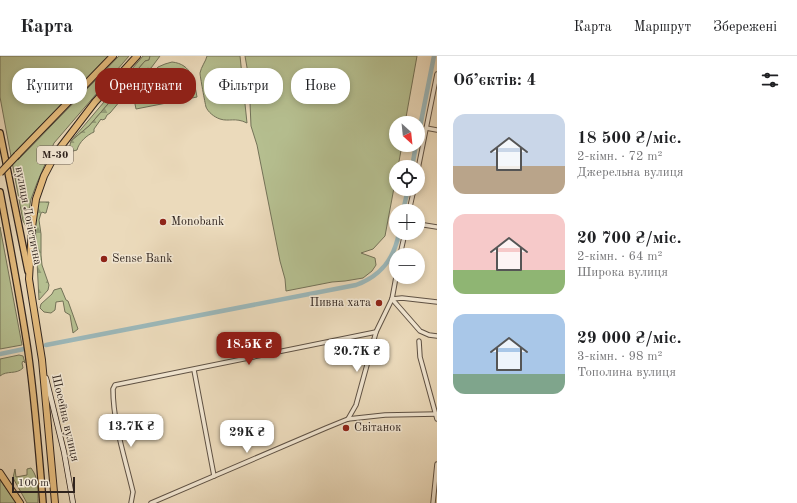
<!DOCTYPE html>
<html lang="uk">
<meta charset="utf-8">
<style>
:root{--surface:#fff;--page:#f6f6f6;--text:#202124;--muted:#757577;--line:#e0e0e0;--accent:#8f2418}
body{margin:0;font-family:"Old Standard TT",serif;background:var(--page);color:var(--text);height:100vh;display:flex;flex-direction:column;font-size:15px;white-space:nowrap}
*{box-sizing:border-box;margin:0}
p{font-size:13px;color:var(--muted)}
.icon{flex:none;width:22px;height:22px;fill:none;stroke:currentColor;stroke-width:2;stroke-linecap:round;stroke-linejoin:round}
.map{position:relative;flex:1;overflow:hidden}
.details{display:flex;flex-direction:column;background:var(--surface);width:360px}
.details>*{flex:none}
.banner{position:absolute;left:12px;top:12px;width:365px;height:36px;display:flex;gap:8px}
.needle{width:26px;rotate:153deg}
.fabs{position:absolute;left:389px;top:60px;display:grid;gap:8px}
.fabs a{display:grid;place-items:center;width:36px;height:36px;border-radius:50%;background:var(--surface);box-shadow:0 2px 6px #0003;font-size:20px}
.scale{position:absolute;left:12px;bottom:10px;width:63px;box-sizing:border-box;padding-left:4px;border:2px solid #30241e;border-top:0;font-size:11px;line-height:14px;white-space:nowrap;color:#30241e;-webkit-text-stroke:3px #f2e7d3;paint-order:stroke}
.price{position:absolute;translate:-50% -34px;padding:0 9px;border-radius:8px;background:#fff;color:#222;font-size:13px;line-height:26px;filter:drop-shadow(0 1px 2px #0008)}
.price::after{content:'';position:absolute;left:50%;top:24px;width:12px;height:9px;margin-left:-6px;background:inherit;clip-path:polygon(0 0,100% 0,50% 100%)}
.price.on{background:var(--accent);color:#fff}
ul{padding:0;list-style:none}
li{display:flex;align-items:center;gap:12px;height:100px;padding:0 16px}
li span{display:grid;place-items:center;flex:none;width:112px;height:80px;border-radius:12px;color:#555}
li>.icon{margin-inline-start:auto}
span .icon{width:48px;height:48px;fill:#fffc;stroke-width:1}
li b{font-size:17px}
h2{display:flex;justify-content:space-between;align-items:center;height:48px;padding:0 16px;font-size:17px}
.chip{padding:0 14px;border-radius:16px;background:var(--surface);box-shadow:0 2px 6px #0003;font-size:14px;line-height:36px}
.chip.on{background:var(--accent);color:#fff}
header{display:flex;align-items:center;gap:24px;box-sizing:border-box;height:56px;padding:0 20px;background:var(--surface);border-bottom:1px solid var(--line)}
header strong{font-size:19px}
nav{display:flex;gap:22px;margin-inline-start:auto;font-size:14px}
main{display:flex;flex:1;min-height:0}
.map>svg:first-child{display:block}
.green{fill:#b6c091;stroke:#737258}
.forest{fill:url(#forest-firs);stroke:#737258}
.lines{fill:none;stroke-linecap:round;stroke-linejoin:round}
.canal{stroke:#9cb8ba;stroke-width:4.5}
.street-casing{stroke:#5f5245;stroke-width:5.5}
.secondary-casing{stroke:#30241e;stroke-width:6}
.primary-casing{stroke:#30241e;stroke-width:8}
.highway-casing{stroke:#30241e;stroke-width:8}
.street{stroke:#f2e7d3;stroke-width:3.5}
.secondary{stroke:#f2e7d3;stroke-width:4.5}
.primary{stroke:#e6bd7e;stroke-width:5.5}
.highway{stroke:#e6bd7e;stroke-width:6}
.highway-bridge-casing{stroke:#30241e;stroke-width:8;stroke-linecap:butt}
.highway-bridge{stroke:#e6bd7e;stroke-width:6}
.poi-dot{fill:#8f2418;stroke:#f2e7d3;stroke-width:1.5}
.labels{text-anchor:middle;dominant-baseline:central;stroke-width:3;stroke-linejoin:round;paint-order:stroke}
.shield{fill:#f2e7d3;stroke:#6a5e54;stroke-width:1}
.shield-label{font-size:11px;font-weight:bold;fill:#30241e}
.street-label{font-size:12px;fill:#30241e;stroke:#f2e7d3}
.poi-label{font-size:12px;fill:#30241e;stroke:#f2e7d3;text-anchor:start}
</style>
<header>
<strong>Карта</strong>
<nav><a>Карта</a><a>Маршрут</a><a>Збережені</a></nav>
</header>
<main>
<div class="map">
<svg width="437" height="447" viewBox="0 0 437 447">
<defs>
<pattern id="forest-firs" width="22" height="20" patternUnits="userSpaceOnUse"><rect width="22" height="20" fill="#b6c091"/><path d="M5 1l3.5 6h-7zM16 11l3.5 6h-7z" fill="#949c76"/></pattern>
</defs>
<rect width="100%" height="100%" fill="#ebdabb"/>
<filter id="stains"><feTurbulence type="fractalNoise" baseFrequency=".005" numOctaves="4"/><feColorMatrix values="0 0 0 0 .2 0 0 0 0 .09 0 0 0 0 .02 0 0 0 .5 -.17"/></filter>
<radialGradient id="worn" r=".72"><stop offset=".6" stop-color="#630" stop-opacity="0"/><stop offset="1" stop-color="#630" stop-opacity=".3"/></radialGradient>
<g class="green">
<path d="M 0,0 L 109,0 L 14,97 L 18,104 L 119,0 L 129,0 L 54,87 L 37,127 L 31,143 L 26,170 L 23,165 L 0,41 Z"/>
<path d="M 143,0 L 150,0 L 149,4 L 145,5 L 89,70 L 71,85 Z"/>
<path d="M 207,0 L 240,0 L 247,67 C 235,61 229,66 220,63 C 214,61 208,56 206,51 C 205,47 200,20 200,17 C 201,11 206,5 207,0 Z"/>
<path d="M 245,0 L 417,0 L 405,67 L 396,67 L 396,89 L 402,89 L 398,111 L 396,111 L 396,121 L 385,180 L 373,193 L 361,197 L 375,202 L 376,209 L 372,215 L 363,222 L 345,225 L 332,226 L 286,235 L 285,223 L 280,205 L 257,89 L 251,70 L 249,23 Z"/>
<path d="M 172,6 C 192,8 194,25 197,41 L 136,53 L 134,43 L 136,37 L 158,11 L 165,8 Z"/>
<path d="M 0,171 L 22,289 L 0,293 Z"/>
<path d="M 61,232 L 66,244 L 68,245 L 78,273 L 73,277 L 70,259 L 65,256 L 63,245 L 56,246 L 55,254 L 51,257 L 44,256 L 40,252 L 41,248 L 52,238 L 54,234 Z"/>
<path d="M 19,299 L 23,300 L 25,307 L 23,305 L 22,307 L 23,312 C 16,319 7,314 0,320 L 0,303 Z"/>
<path d="M 31,412 C 39,422 38,435 38,447 L 27,447 L 13,422 L 15,413 L 16,421 L 27,419 L 27,413 Z"/>
<path d="M 0,424 L 16,446 L 17,447 L 0,447 Z"/>
</g>
<g class="forest">
<path d="M 150,0 L 160,0 L 151,12 L 142,17 L 141,20 L 110,57 L 107,59 L 105,63 L 102,64 L 101,63 L 94,73 L 94,76 C 87,79 79,86 77,94 L 73,95 L 69,100 L 69,93 L 71,85 L 89,70 L 145,5 L 149,4 Z"/>
<path d="M 38,146 L 49,146 L 46,157 L 44,157 L 43,156 L 41,157 L 39,164 L 41,178 L 41,199 L 42,209 L 49,229 L 48,234 L 39,244 L 35,166 Z"/>
</g>
<g class="lines">
<g class="canal">
<path d="M 418,81 L 434,0"/>
<path d="M 412,111 L 416,89"/>
<path d="M 403,155 L 408,133"/>
<path d="M 46,289 L 356,229 C 381,220 394,203 399,177"/>
<path d="M 0,298 L 24,293"/>
</g>
<defs>
<g id="street">
<path d="M 426,72 L 437,74"/>
<path d="M 418,113 L 437,18"/>
<path d="M 409,155 L 414,133"/>
<path d="M 418,168 L 437,171"/>
<path d="M 400,199 L 405,177"/>
<path d="M 392,243 L 420,275 L 429,279 L 437,280"/>
<path d="M 392,243 L 402,242 L 437,246"/>
<path d="M 419,285 L 420,301 L 437,363"/>
<path d="M 194,314 L 214,420"/>
<path d="M 348,363 L 356,349 L 376,276 L 392,243 L 396,221"/>
<path d="M 131,447 L 133,436 C 125,402 113,367 113,333 L 115,329 L 376,276"/>
<path d="M 151,447 L 326,372 L 348,363 L 385,359 L 437,358"/>
<path d="M 433,447 L 437,408"/>
</g>
<path id="secondary" d="M 46,322 L 64,396 L 73,447"/>
<g id="primary">
<path d="M 0,77 L 28,215"/>
<path d="M 0,136 C 10,189 20,242 28,295 C 35,346 39,396 43,447"/>
</g>
<g id="highway">
<path d="M 17,99 L 113,0"/>
<path d="M 0,417 L 20,447"/>
<path d="M 55,447 L 42,304 L 29,223 L 32,171 L 36,143 L 44,120 L 56,97 L 95,46 L 137,0"/>
</g>
</defs>
<use href="#street" class="street-casing"/>
<use href="#secondary" class="secondary-casing"/>
<use href="#primary" class="primary-casing"/>
<use href="#highway" class="highway-casing"/>
<use href="#street" class="street"/>
<use href="#secondary" class="secondary"/>
<use href="#primary" class="primary"/>
<use href="#highway" class="highway"/>
<defs>
<path id="highway-bridge" d="M 0,117 L 17,99"/>
</defs>
<use href="#highway-bridge" class="highway-bridge-casing"/>
<use href="#highway-bridge" class="highway-bridge"/>
</g>
<g class="poi-dot">
<circle cx="163" cy="166" r="4"/>
<circle cx="104" cy="203" r="4"/>
<circle cx="379" cy="247" r="4"/>
<circle cx="346" cy="372" r="4"/>
</g>
<g class="labels">
<rect class="shield" x="37" y="90" width="36" height="18" rx="3"/>
<g class="shield-label">
<text x="55" y="99">М-30</text>
</g>
<g class="street-label">
<text transform="translate(28 160) rotate(79)">вулиця Логістична</text>
<text transform="translate(65 362) rotate(77)">Шосейна вулиця</text>
</g>
<g class="poi-label">
<text x="171" y="166">Monobank</text>
<text x="112" y="203">Sense Bank</text>
<text x="371" y="247" text-anchor="end">Пивна хата</text>
<text x="354" y="372">Світанок</text>
</g>
</g>
<rect width="100%" height="100%" filter="url(#stains)"/>
<rect width="100%" height="100%" fill="url(#worn)"/>
</svg>
<div class="fabs">
<a><svg class="needle" viewBox="-14 -14 28 28"><path d="M0-13l5 13h-10z" fill="#e53935"/><path d="M0 13l5-13h-10z" fill="#757577"/></svg></a>
<a><svg class="icon" aria-label="locate" viewBox="0 0 24 24"><circle cx="12" cy="12" r="6"/><path d="M12 2v4M12 18v4M2 12h4M18 12h4"/></svg></a>
<a>+</a>
<a>−</a>
</div>
<div class="scale">100 m</div>
<b class="price on" style="left:249px;top:310px">18.5K ₴</b>
<b class="price" style="left:357px;top:317px">20.7K ₴</b>
<b class="price" style="left:131px;top:392px">13.7K ₴</b>
<b class="price" style="left:247px;top:398px">29K ₴</b>
<div class="banner">
<a class="chip">Купити</a>
<a class="chip on">Орендувати</a>
<a class="chip">Фільтри</a>
<a class="chip">Нове</a>
</div>
</div>
<section class="details">
<h2>Об’єктів: 4<svg class="icon" aria-label="filters" viewBox="0 0 24 24"><path d="M4 7h16M4 17h16"/><circle cx="9" cy="7" r="2"/><circle cx="15" cy="17" r="2"/></svg></h2>
<ul>
<li><span style="background:linear-gradient(#c9d6e8 65%,#b9a48a 0)"><svg class="icon" aria-label="home" viewBox="0 0 24 24"><path d="M3 11l9-7 9 7M6 9v11h12V9"/></svg></span><div><b>18 500 ₴/міс.</b><p>2-кімн. · 72 m²</p><p>Джерельна вулиця</p></div></li>
<li><span style="background:linear-gradient(#f6c9c9 70%,#8fb573 0)"><svg class="icon" aria-label="home" viewBox="0 0 24 24"><path d="M3 11l9-7 9 7M6 9v11h12V9"/></svg></span><div><b>20 700 ₴/міс.</b><p>2-кімн. · 64 m²</p><p>Широка вулиця</p></div></li>
<li><span style="background:linear-gradient(#a9c7e8 75%,#7fa58c 0)"><svg class="icon" aria-label="home" viewBox="0 0 24 24"><path d="M3 11l9-7 9 7M6 9v11h12V9"/></svg></span><div><b>29 000 ₴/міс.</b><p>3-кімн. · 98 m²</p><p>Тополина вулиця</p></div></li>
</ul>
</section>
</main>
